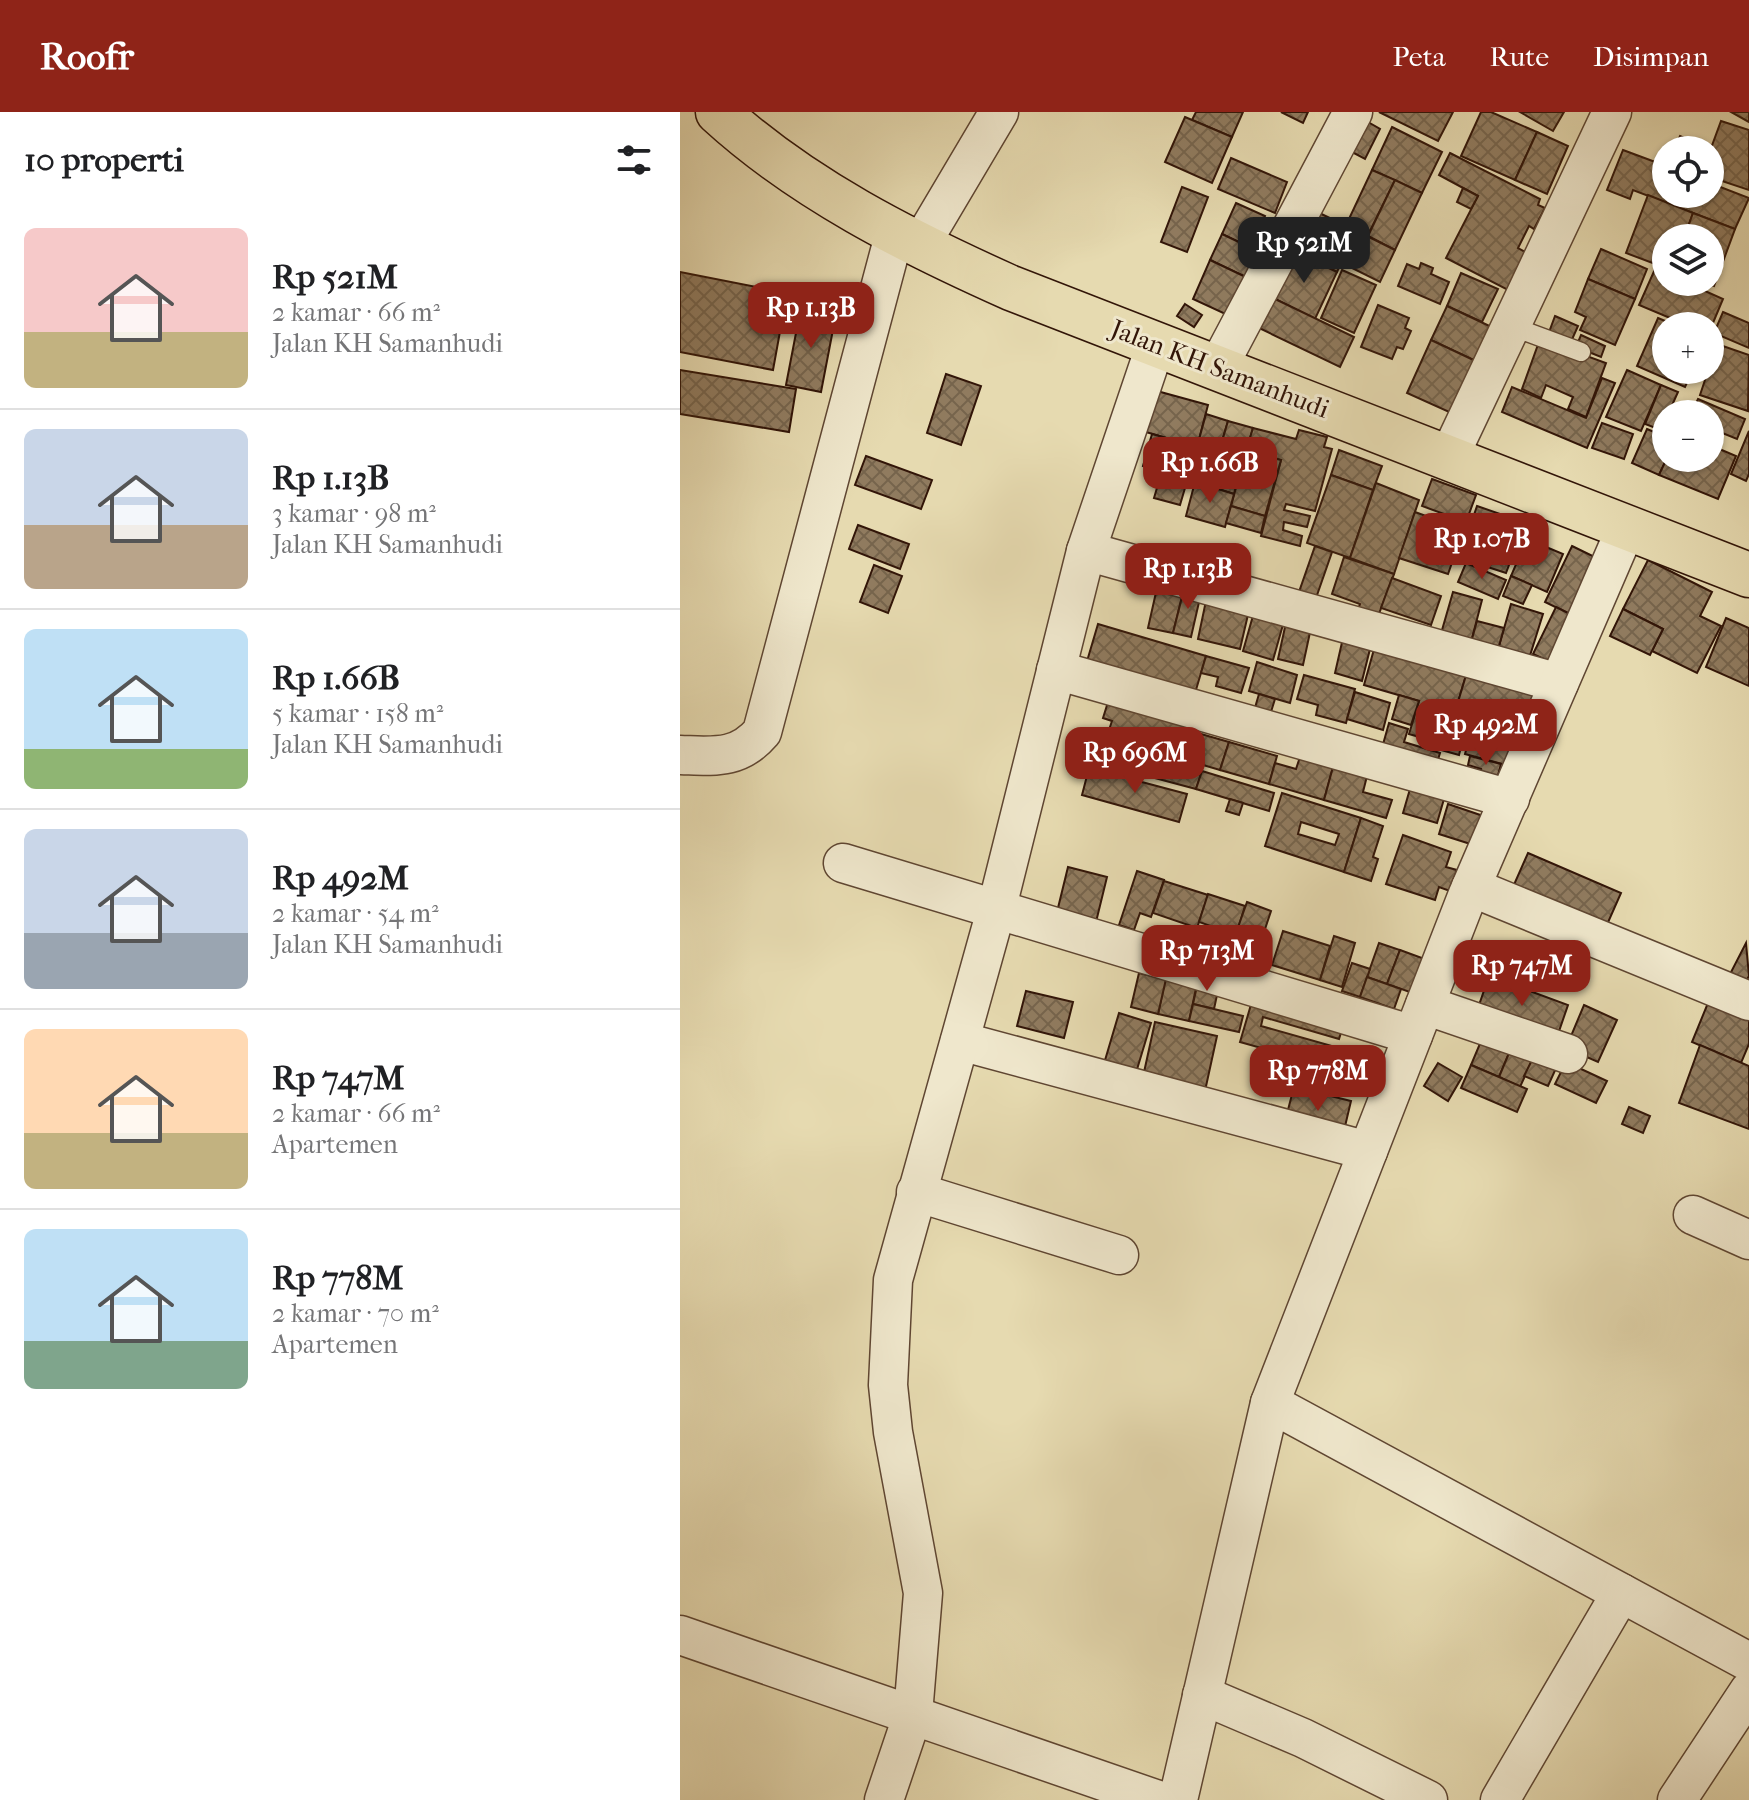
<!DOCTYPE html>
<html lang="id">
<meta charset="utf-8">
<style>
:root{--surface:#fff;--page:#f2f2f2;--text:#202124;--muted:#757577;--line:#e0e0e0;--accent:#8f2418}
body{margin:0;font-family:"IM FELL French Canon",serif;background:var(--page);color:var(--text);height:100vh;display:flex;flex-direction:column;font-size:30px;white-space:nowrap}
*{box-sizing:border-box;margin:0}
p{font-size:26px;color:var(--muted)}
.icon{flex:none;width:44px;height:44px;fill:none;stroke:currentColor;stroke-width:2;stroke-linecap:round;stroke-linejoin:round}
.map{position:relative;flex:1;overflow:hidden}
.panel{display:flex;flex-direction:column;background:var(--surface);width:680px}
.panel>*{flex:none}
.controls{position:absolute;left:972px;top:24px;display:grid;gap:16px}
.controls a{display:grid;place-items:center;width:72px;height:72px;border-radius:50%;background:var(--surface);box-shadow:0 2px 6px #0004;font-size:40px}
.price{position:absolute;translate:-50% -68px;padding:0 18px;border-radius:16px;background:var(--accent);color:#fff;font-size:26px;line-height:52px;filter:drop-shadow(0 2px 4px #0008)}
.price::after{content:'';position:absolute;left:50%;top:48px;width:24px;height:18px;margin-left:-12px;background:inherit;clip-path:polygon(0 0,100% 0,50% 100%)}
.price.current{background:#222;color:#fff}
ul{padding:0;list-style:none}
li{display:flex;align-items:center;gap:24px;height:200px;padding:0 24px}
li+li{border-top:2px solid var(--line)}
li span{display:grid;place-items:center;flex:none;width:224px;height:160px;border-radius:12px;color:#555}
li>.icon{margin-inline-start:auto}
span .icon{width:96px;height:96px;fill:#fffc;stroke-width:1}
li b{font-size:34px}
h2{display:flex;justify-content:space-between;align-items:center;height:96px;padding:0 24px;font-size:34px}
header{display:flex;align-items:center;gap:48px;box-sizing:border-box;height:112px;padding:0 40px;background:var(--accent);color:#fff}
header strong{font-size:38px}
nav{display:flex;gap:44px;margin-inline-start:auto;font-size:28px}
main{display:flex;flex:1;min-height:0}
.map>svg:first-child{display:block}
.building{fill:url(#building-cross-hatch);stroke:#321508;stroke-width:2;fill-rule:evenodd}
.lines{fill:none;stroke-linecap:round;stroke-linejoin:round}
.lane-casing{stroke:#5f4632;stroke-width:21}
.street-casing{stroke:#5f4632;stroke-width:41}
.primary-casing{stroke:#321508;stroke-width:47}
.lane{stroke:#efe7cc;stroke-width:18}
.street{stroke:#efe7cc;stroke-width:38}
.primary{stroke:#e6dab0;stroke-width:44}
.labels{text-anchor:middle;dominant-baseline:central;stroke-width:6;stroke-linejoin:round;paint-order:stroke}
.street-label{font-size:26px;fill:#321508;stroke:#efe7cc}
</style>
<header>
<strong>Roofr</strong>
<nav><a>Peta</a><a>Rute</a><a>Disimpan</a></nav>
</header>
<main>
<section class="panel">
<h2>10 properti<svg class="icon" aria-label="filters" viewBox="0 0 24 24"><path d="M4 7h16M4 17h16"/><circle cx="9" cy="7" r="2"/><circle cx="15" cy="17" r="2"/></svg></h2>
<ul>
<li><span style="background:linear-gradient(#f6c9c9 65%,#c2b280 0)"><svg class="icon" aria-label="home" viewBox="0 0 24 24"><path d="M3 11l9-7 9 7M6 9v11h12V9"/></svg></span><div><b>Rp 521M</b><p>2 kamar · 66 m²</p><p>Jalan KH Samanhudi</p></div></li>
<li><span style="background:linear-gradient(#c9d6e8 60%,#b9a48a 0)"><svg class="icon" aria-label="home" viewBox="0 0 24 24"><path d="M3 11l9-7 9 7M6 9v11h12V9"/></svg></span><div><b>Rp 1.13B</b><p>3 kamar · 98 m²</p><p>Jalan KH Samanhudi</p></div></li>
<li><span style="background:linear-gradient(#bfe0f5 75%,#8fb573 0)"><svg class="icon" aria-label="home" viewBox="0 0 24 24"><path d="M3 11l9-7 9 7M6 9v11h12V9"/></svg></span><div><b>Rp 1.66B</b><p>5 kamar · 158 m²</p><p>Jalan KH Samanhudi</p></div></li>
<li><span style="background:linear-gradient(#c9d6e8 65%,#9aa5b1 0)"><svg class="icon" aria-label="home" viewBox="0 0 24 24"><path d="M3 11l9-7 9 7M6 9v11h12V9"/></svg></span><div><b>Rp 492M</b><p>2 kamar · 54 m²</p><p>Jalan KH Samanhudi</p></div></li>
<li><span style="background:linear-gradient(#ffd9b3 65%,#c2b280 0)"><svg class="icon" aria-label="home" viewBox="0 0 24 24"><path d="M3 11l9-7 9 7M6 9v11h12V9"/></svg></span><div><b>Rp 747M</b><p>2 kamar · 66 m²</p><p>Apartemen</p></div></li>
<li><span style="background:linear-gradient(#bfe0f5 70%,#7fa58c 0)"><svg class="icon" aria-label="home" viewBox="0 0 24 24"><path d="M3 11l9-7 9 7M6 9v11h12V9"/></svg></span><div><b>Rp 778M</b><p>2 kamar · 70 m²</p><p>Apartemen</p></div></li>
</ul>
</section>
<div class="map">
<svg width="1069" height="1688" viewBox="0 0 1069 1688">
<defs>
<pattern id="building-cross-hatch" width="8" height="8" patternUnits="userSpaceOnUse" patternTransform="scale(2)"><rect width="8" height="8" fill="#907b5f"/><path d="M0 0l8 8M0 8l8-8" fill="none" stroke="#76644c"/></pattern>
</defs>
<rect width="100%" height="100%" fill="#e6dab0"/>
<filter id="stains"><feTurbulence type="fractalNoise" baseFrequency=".0025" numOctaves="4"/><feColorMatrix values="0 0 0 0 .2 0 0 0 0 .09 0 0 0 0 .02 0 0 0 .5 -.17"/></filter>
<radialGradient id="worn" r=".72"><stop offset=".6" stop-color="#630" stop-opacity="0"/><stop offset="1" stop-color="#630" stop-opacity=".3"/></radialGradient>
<g class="building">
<path d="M 516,0 L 563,0 L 552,25 L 512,8 Z"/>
<path d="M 601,0 L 628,0 L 623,11 Z"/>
<path d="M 699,0 L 773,0 L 758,29 Z"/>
<path d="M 801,0 L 811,0 L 857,20 L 835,68 L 781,44 Z"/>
<path d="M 840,0 L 884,0 L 873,19 Z"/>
<path d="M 1051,0 L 1069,0 L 1069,10 Z"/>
<path d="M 505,5 L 552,25 L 532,71 L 485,50 Z"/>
<path d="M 1041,9 L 1069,18 L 1069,78 L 1030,65 L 1030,39 Z"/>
<path d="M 688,10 L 700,17 L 685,47 L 672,40 Z"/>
<path d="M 712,15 L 762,40 L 742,81 L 692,58 Z"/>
<path d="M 857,20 L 888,34 L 867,82 L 835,68 Z"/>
<path d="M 1000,24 L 1028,38 L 994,38 Z"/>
<path d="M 943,38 L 986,54 L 986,82 L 1030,82 L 1030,71 L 1069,86 L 1055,117 L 953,78 L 950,87 L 927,78 Z"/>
<path d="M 770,41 L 860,87 L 858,93 L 865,96 L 854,117 L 849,114 L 838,136 L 847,141 L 828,178 L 766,146 L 798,84 L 759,63 Z"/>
<path d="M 551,46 L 607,70 L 595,101 L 538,77 Z"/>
<path d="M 692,58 L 715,68 L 690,119 L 668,109 Z"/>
<path d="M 715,68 L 742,81 L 715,138 L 688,124 Z"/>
<path d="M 502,75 L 528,85 L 507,140 L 481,130 Z"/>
<path d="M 783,76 L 798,84 L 791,97 L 777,90 Z"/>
<path d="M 968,83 L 1013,101 L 1004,126 L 986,126 L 986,156 L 946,141 Z"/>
<path d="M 556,91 L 585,104 L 571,136 L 542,122 Z"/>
<path d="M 633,98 L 677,119 L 657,160 L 613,139 Z"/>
<path d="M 1013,101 L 1055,117 L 1034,174 L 1023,170 L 1030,170 L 1030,126 L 1004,126 Z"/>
<path d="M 677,119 L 715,138 L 700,170 L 662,151 Z"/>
<path d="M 542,122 L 584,142 L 572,168 L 530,148 Z"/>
<path d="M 921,137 L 967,157 L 955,187 L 908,167 Z"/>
<path d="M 613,139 L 657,160 L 635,207 L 591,185 Z"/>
<path d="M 530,148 L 572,168 L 554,206 L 513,187 Z"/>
<path d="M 741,151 L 753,156 L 751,162 L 769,170 L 760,192 L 718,174 L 727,152 L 739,157 Z"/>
<path d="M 975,157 L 986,162 L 986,170 L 1005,170 L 1043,187 L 1030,218 L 1030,214 L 1009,214 L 959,193 Z"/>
<path d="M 662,158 L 696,173 L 674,221 L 641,206 Z"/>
<path d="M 0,160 L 107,181 L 93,258 L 0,240 Z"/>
<path d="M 781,161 L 818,177 L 802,210 L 767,194 Z"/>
<path d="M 908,167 L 955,187 L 935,233 L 900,218 L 906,205 L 895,200 Z"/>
<path d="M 591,185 L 674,225 L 660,255 L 577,215 Z"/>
<path d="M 505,192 L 522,203 L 514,215 L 497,204 Z"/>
<path d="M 698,193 L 729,206 L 725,216 L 731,219 L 723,237 L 717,235 L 712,247 L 681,235 Z"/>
<path d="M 767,194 L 818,218 L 802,252 L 751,228 Z"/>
<path d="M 121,195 L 156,202 L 141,280 L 106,273 Z"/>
<path d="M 1043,200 L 1069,211 L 1069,236 L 1034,221 Z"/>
<path d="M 875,204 L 898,214 L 890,232 L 868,223 Z"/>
<path d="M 978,206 L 997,214 L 986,214 L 986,258 L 1013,258 L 1005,275 L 957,254 Z"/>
<path d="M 901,223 L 925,234 L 921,245 L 896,235 Z"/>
<path d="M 860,227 L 926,251 L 906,305 L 888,297 L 893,285 L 866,273 L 861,286 L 842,277 Z"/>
<path d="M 751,228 L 802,252 L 778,304 L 727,281 Z"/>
<path d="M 1037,232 L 1069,243 L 1068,299 L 1020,283 Z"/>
<path d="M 0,258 L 116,277 L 109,320 L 0,302 Z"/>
<path d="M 947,258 L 981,273 L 961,319 L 926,305 Z"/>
<path d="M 266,262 L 301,274 L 281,333 L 247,321 Z"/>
<path d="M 922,266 L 935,271 L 907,336 L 822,300 L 832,275 L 906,306 Z"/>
<path d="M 981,273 L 998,280 L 981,318 L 965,312 Z"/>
<path d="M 477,279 L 528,293 L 517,335 L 466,320 Z"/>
<path d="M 1018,287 L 1065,307 L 1057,327 L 1030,316 L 1030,302 L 1011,302 Z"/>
<path d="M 526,302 L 548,309 L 533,359 L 512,353 Z"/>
<path d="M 548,309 L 573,316 L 554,382 L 529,374 Z"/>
<path d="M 922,311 L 953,322 L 944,347 L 912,336 Z"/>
<path d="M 573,316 L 616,327 L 619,318 L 647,325 L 644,335 L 652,337 L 635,399 L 606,392 L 604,398 L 630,404 L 627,415 L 604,410 L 603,418 L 622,424 L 620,434 L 581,424 L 601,348 L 566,339 Z"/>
<path d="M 967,317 L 986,325 L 987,346 L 979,363 L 952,351 Z"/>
<path d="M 1069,319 L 1069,362 L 1066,369 L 1051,362 Z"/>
<path d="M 472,322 L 517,335 L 500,393 L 474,386 L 482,359 L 463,354 Z"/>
<path d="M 1030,333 L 1056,344 L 1038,387 L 979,363 L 987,346 L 1030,346 Z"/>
<path d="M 659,338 L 702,354 L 693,378 L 651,363 Z"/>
<path d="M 566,339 L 601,348 L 585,404 L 551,394 Z"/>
<path d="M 186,344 L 252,368 L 241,397 L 175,373 Z"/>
<path d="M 651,363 L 693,378 L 670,446 L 627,431 Z"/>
<path d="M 752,367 L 796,383 L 786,410 L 742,394 Z"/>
<path d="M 515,370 L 554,382 L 545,415 L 506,404 Z"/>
<path d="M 696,371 L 739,388 L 714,462 L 670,446 Z"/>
<path d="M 551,394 L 585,404 L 581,421 L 546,411 Z"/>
<path d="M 797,394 L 849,412 L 841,436 L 789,418 Z"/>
<path d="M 735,400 L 776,415 L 772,425 L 780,428 L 768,462 L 719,446 Z"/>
<path d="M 178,413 L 229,432 L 220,457 L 169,437 Z"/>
<path d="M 789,418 L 836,434 L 826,461 L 780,446 Z"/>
<path d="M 847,427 L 883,442 L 867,480 L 831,464 Z"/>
<path d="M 635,434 L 652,440 L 636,486 L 619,480 Z"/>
<path d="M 892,434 L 931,453 L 904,509 L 865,490 Z"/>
<path d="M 664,445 L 714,462 L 697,507 L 677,500 L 680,492 L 652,482 Z"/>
<path d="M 968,448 L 1032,480 L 1020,504 L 1041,514 L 1017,561 L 972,539 L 983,517 L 943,497 Z"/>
<path d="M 786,451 L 826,468 L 818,487 L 778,470 Z"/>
<path d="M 194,453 L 222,464 L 208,501 L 180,490 Z"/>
<path d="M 831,464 L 852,473 L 843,492 L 823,484 Z"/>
<path d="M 712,466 L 761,484 L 751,513 L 701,496 Z"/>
<path d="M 479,467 L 505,473 L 493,521 L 468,516 Z"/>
<path d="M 505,473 L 522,477 L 511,525 L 493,521 Z"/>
<path d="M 773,480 L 802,488 L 790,534 L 760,525 Z"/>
<path d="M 527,484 L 570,494 L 560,537 L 518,527 Z"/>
<path d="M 831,492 L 863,502 L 848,550 L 817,541 Z"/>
<path d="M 576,493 L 606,502 L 593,548 L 563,539 Z"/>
<path d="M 876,495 L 904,509 L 881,555 L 853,542 Z"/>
<path d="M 943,497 L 983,517 L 970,543 L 930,524 Z"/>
<path d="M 607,506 L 632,511 L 623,553 L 598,547 Z"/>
<path d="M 1046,506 L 1069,516 L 1069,574 L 1026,555 Z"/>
<path d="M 797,509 L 824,516 L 817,541 L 790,534 Z"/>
<path d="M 418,512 L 526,544 L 513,588 L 405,556 Z"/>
<path d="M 698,523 L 790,550 L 775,600 L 763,596 L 753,629 L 729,622 L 739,589 L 684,573 Z"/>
<path d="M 663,526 L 691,533 L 682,569 L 655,561 Z"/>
<path d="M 526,544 L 569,556 L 561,581 L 536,574 L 538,565 L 521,561 Z"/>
<path d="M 577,550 L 617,563 L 610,591 L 569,579 Z"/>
<path d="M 790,550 L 869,573 L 855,623 L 775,600 Z"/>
<path d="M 624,563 L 675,577 L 666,611 L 636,603 L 638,593 L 617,587 Z"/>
<path d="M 433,574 L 514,598 L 504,628 L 469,618 L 465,633 L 428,621 L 432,609 L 423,606 Z"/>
<path d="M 675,580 L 710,591 L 703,618 L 667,607 Z"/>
<path d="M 579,582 L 595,587 L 590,603 L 574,599 Z"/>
<path d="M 719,583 L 739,589 L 731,613 L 712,607 Z"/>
<path d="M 763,603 L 787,610 L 779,643 L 754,636 Z"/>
<path d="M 794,609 L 835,620 L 826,653 L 785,642 Z"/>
<path d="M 709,611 L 728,617 L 724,630 L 760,641 L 757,651 L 702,636 Z"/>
<path d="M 469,618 L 504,628 L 499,646 L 464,637 Z"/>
<path d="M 507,618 L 549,630 L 540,658 L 499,646 Z"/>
<path d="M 414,629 L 522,659 L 516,677 L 411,649 Z"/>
<path d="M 549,630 L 597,644 L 589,672 L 540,658 Z"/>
<path d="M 790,644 L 821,652 L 817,667 L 800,662 L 801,657 L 788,653 Z"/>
<path d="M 620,645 L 653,655 L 644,688 L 589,672 L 595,651 L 616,657 Z"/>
<path d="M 653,655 L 687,664 L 683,680 L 712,688 L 706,706 L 644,688 Z"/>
<path d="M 409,656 L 507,682 L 499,710 L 402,683 Z"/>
<path d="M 522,659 L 594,681 L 589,699 L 516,677 Z"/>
<path d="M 730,677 L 764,687 L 757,711 L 723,701 Z"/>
<path d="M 602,681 L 681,706 L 664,760 L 585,734 ZM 621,710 L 659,722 L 655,733 L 618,722 Z"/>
<path d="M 550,687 L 563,691 L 559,703 L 546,699 Z"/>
<path d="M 768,692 L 812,707 L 803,736 L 759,722 Z"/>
<path d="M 681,706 L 703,714 L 693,745 L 698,747 L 691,769 L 664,760 Z"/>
<path d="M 723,723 L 771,740 L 766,755 L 777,758 L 770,779 L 759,775 L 755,788 L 706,772 Z"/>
<path d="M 848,741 L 941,781 L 922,824 L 829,784 Z"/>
<path d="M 388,755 L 427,765 L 416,810 L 377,800 Z"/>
<path d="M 457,759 L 484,768 L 471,805 L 460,801 L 454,818 L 439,813 Z"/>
<path d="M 484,769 L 528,783 L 517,816 L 473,801 Z"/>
<path d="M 528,782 L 565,794 L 556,823 L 519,810 Z"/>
<path d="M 567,790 L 591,799 L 575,847 L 550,838 Z"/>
<path d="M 603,819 L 650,834 L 640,868 L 592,853 Z"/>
<path d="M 654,824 L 675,831 L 662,875 L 640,868 Z"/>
<path d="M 699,831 L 720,838 L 707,872 L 687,865 Z"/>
<path d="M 1066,831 L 1069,864 L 1064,873 L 1049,864 Z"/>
<path d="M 720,838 L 753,850 L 741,884 L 707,872 Z"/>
<path d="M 489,851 L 520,858 L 509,909 L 478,902 Z"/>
<path d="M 672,851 L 690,857 L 680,885 L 662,879 Z"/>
<path d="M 459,861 L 486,867 L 478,902 L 451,895 Z"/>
<path d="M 809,864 L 888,893 L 876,928 L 797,899 Z"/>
<path d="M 519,865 L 540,869 L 534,897 L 513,892 Z"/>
<path d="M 687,865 L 721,877 L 714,897 L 680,885 Z"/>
<path d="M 346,879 L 393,890 L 384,926 L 337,914 Z"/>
<path d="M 575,879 L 666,905 L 659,927 L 583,905 L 581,914 L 701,948 L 695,968 L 560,930 Z"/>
<path d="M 1030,886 L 1069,902 L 1069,932 L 1061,951 L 1012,930 Z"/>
<path d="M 513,892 L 563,904 L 559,920 L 509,909 Z"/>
<path d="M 904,893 L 937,908 L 918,950 L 886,936 Z"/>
<path d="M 439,901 L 471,911 L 455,964 L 423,955 Z"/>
<path d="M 475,910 L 537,924 L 523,988 L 461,974 Z"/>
<path d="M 804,922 L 832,934 L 819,965 L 791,953 Z"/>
<path d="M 1020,933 L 1069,954 L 1069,1017 L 999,991 Z"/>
<path d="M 832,934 L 854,944 L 840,975 L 819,965 Z"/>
<path d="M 854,944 L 877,954 L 868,974 L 844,964 Z"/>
<path d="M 886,950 L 927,969 L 916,991 L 875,972 Z"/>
<path d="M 758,951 L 782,965 L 768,989 L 744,974 Z"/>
<path d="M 791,953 L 847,977 L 837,1000 L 781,976 Z"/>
<path d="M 614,975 L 671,989 L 662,1027 L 604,1013 Z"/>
<path d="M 949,995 L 970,1004 L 963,1021 L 942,1012 Z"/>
</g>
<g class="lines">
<defs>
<path id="lane" d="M 831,214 L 901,240"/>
<g id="street">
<path d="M 239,135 L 319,0"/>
<path d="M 538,255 L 673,0"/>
<path d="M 768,347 L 932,0"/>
<path d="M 406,439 L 879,571"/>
<path d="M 376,558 L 830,687"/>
<path d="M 0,643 C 34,644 58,648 82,620 L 215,120"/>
<path d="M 163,751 L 733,923"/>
<path d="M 791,775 L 1069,889"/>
<path d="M 745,893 L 888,942"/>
<path d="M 280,929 L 688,1039"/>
<path d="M 236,1080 L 439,1143"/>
<path d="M 1013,1103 L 1069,1128"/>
<path d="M 590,1291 L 1069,1550"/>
<path d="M 0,1523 L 478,1688"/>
<path d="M 522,1583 L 623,1626 L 748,1688"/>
<path d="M 204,1688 L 233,1602 L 243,1481 L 213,1320 L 208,1273 L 213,1168 L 317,795 L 406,439 L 476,232"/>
<path d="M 498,1688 L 590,1291 L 788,782 L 947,414"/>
<path d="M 820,1688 L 941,1481"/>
<path d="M 997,1688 L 1069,1579"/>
</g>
<path id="primary" d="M 38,0 C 122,77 228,130 331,176 L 1069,463"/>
</defs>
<use href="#lane" class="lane-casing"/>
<use href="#street" class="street-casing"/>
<use href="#primary" class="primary-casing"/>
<use href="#lane" class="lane"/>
<use href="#street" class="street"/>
<use href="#primary" class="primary"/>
</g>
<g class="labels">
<g class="street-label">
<text transform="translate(540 257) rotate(21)">Jalan KH Samanhudi</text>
</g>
</g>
<rect width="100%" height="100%" filter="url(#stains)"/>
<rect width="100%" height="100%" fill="url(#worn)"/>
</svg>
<div class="controls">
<a><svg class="icon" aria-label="locate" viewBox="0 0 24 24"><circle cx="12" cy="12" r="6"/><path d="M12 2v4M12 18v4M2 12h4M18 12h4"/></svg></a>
<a><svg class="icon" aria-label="layers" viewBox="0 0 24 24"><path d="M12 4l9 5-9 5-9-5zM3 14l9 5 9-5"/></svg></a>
<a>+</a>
<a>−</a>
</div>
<b class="price current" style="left:624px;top:173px">Rp 521M</b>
<b class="price" style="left:131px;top:238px">Rp 1.13B</b>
<b class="price" style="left:530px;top:393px">Rp 1.66B</b>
<b class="price" style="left:802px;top:469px">Rp 1.07B</b>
<b class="price" style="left:508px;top:499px">Rp 1.13B</b>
<b class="price" style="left:806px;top:655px">Rp 492M</b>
<b class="price" style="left:455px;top:683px">Rp 696M</b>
<b class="price" style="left:527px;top:881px">Rp 713M</b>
<b class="price" style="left:842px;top:896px">Rp 747M</b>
<b class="price" style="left:638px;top:1001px">Rp 778M</b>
</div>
</main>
